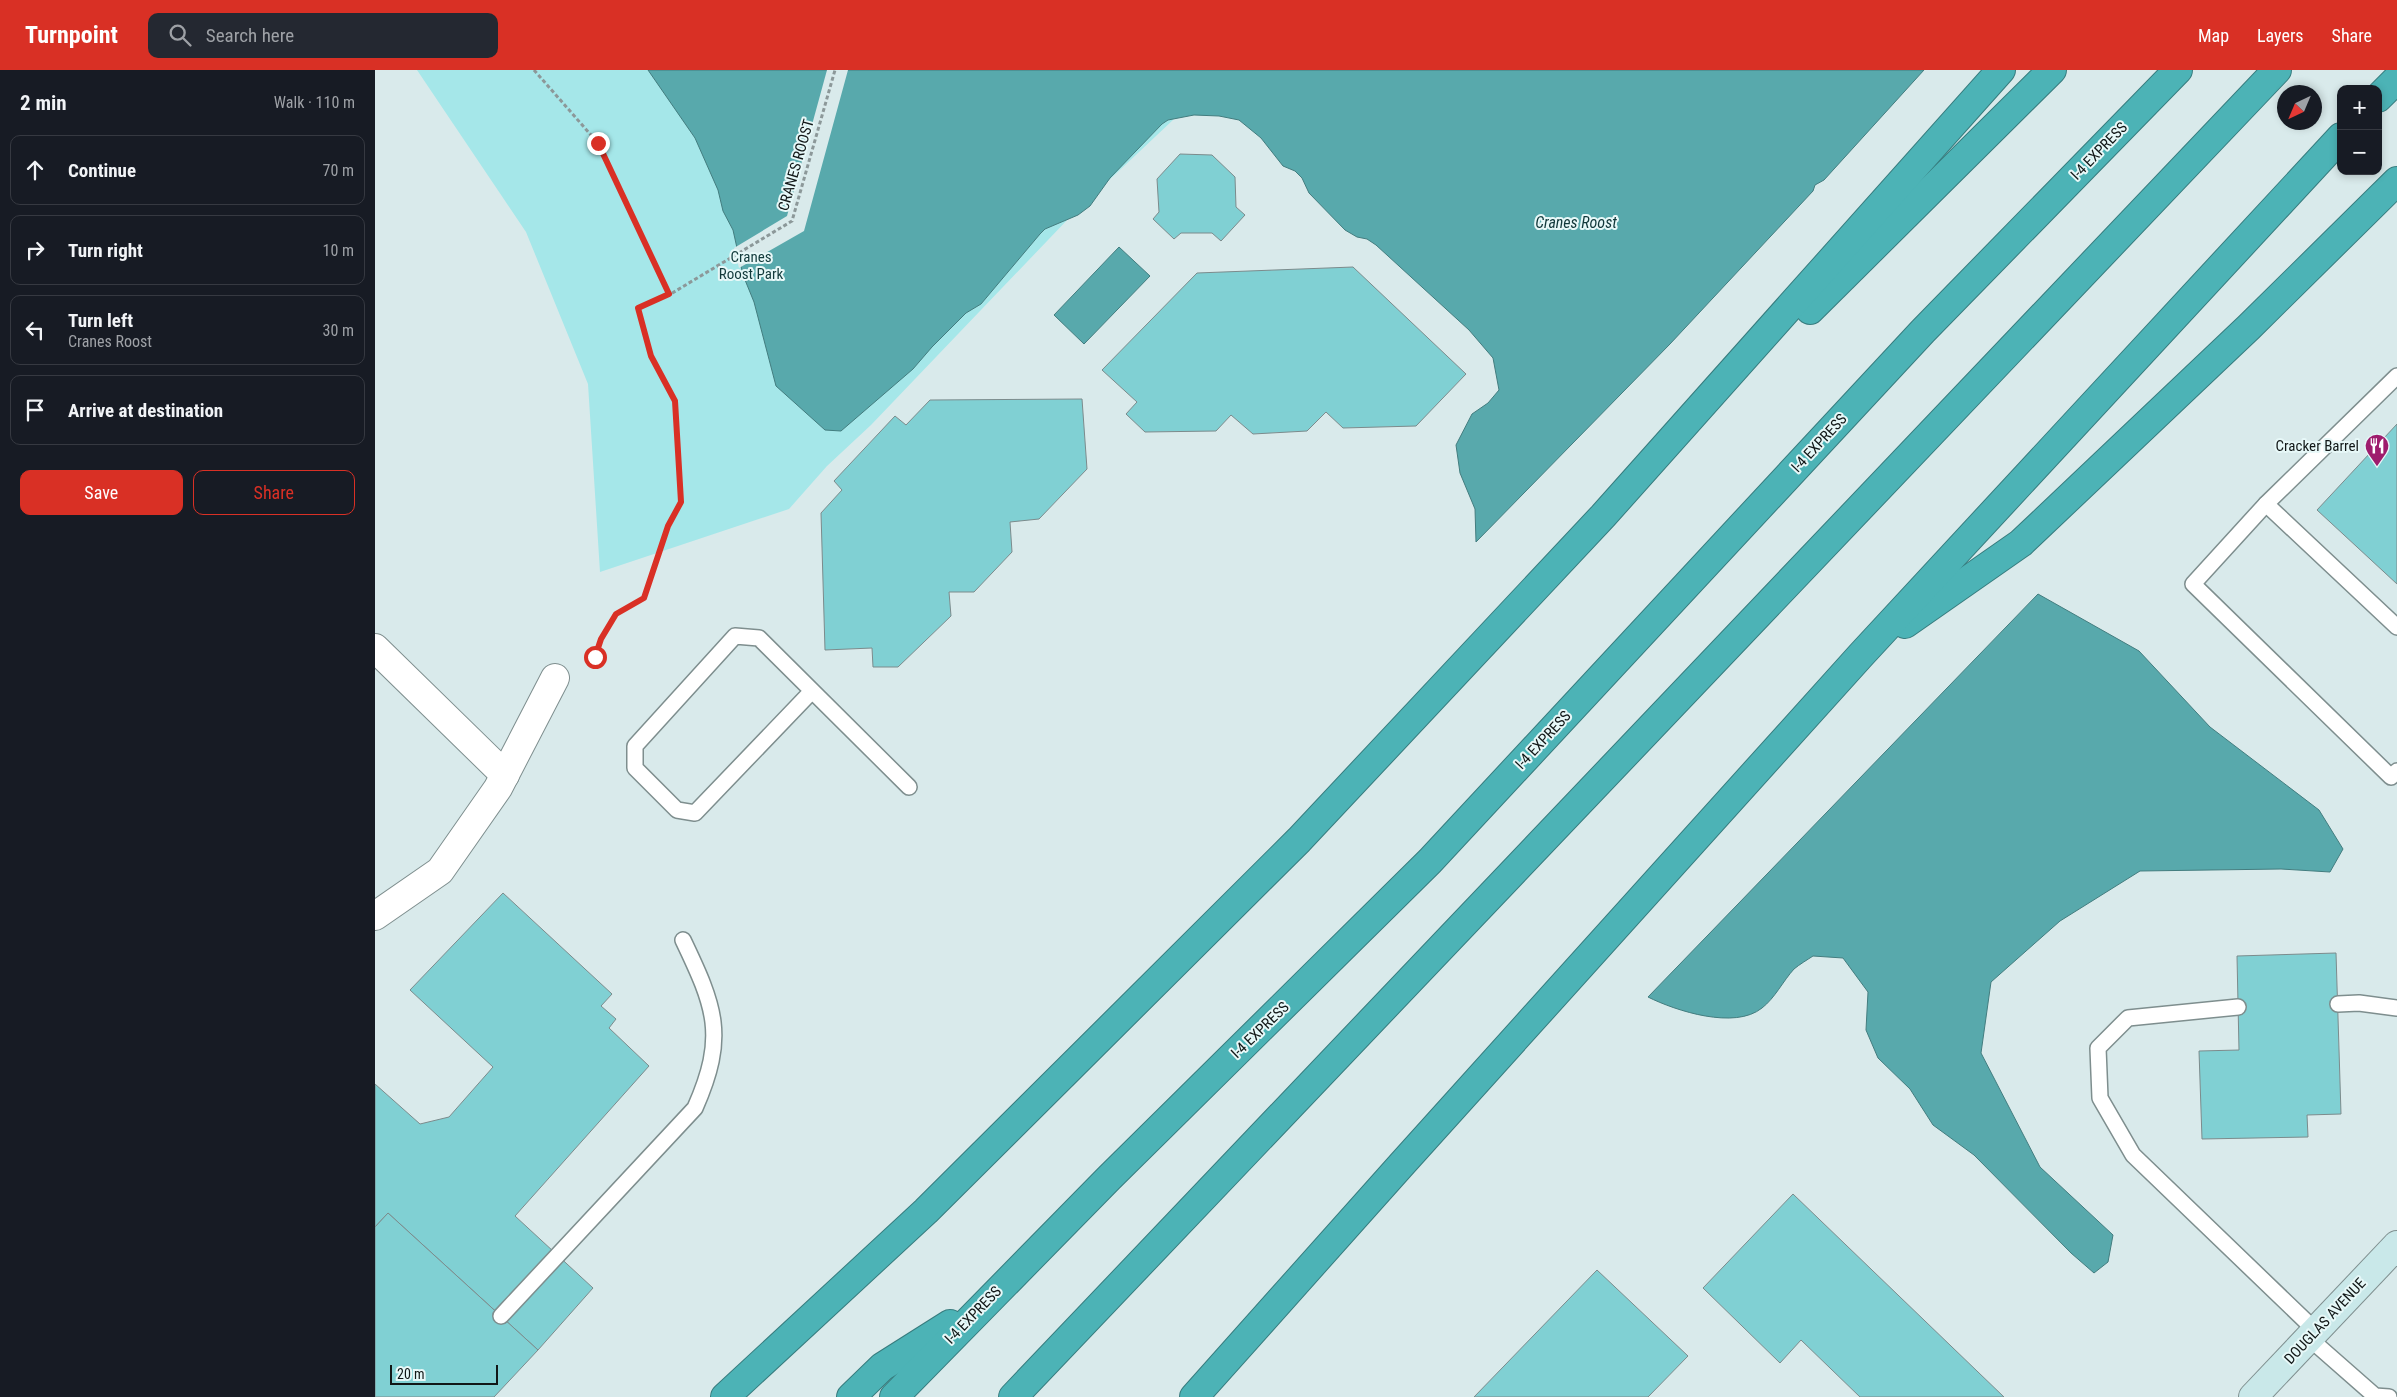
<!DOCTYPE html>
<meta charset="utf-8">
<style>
body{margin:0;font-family:"Roboto Condensed",sans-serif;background:#242831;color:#f1f3f6}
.controls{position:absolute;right:15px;top:15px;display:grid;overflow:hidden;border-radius:10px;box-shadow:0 2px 8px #0003}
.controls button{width:45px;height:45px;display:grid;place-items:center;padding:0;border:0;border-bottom:1px solid #363941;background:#171b24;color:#f1f3f6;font:25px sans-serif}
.compass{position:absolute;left:1902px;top:15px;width:45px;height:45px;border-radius:50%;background:#171b24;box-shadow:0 2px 8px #0003;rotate:224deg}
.scale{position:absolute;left:15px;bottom:12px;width:108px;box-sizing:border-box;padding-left:5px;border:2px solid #111717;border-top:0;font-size:14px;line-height:18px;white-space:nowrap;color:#111717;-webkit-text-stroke:4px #e7f8f8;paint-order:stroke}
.stop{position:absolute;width:15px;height:15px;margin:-11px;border:4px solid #d93025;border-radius:50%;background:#fff}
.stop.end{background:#d93025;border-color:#fff;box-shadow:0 1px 5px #0008}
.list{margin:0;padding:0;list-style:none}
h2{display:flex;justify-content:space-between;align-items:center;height:65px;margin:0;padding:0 20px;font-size:21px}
h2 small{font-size:16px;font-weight:400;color:#9ea1a6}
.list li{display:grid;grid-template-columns:32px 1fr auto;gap:15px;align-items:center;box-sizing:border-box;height:70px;margin:0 10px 10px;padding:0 10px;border:1px solid #363941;border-radius:10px}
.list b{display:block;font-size:19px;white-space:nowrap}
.list p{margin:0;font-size:16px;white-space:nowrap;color:#9ea1a6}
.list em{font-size:16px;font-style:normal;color:#9ea1a6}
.actions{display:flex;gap:10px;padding:15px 20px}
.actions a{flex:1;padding:11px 0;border:1px solid #d93025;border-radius:10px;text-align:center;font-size:18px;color:#d93025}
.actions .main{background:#d93025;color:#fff}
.icon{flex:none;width:28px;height:28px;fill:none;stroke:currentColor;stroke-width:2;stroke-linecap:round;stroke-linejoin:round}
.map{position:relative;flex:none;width:2022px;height:1327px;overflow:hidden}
header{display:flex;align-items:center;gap:30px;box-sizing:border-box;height:70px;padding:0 25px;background:#d93025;color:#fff}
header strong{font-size:24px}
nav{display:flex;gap:28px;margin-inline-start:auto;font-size:18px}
.search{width:350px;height:45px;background:#242831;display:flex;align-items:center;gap:12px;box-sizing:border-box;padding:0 18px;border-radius:10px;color:#9ea1a6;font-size:19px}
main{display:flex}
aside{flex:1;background:#171b24}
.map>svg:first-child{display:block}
</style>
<header>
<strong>Turnpoint</strong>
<div class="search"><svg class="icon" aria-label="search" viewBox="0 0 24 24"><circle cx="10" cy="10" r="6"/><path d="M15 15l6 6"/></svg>Search here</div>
<nav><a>Map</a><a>Layers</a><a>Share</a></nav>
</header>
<main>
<aside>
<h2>2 min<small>Walk · 110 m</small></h2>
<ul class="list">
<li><svg class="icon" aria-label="ahead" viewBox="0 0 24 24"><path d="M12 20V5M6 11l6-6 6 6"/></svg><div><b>Continue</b></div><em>70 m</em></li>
<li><svg class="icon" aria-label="right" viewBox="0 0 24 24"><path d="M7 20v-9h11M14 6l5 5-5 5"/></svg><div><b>Turn right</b></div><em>10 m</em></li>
<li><svg class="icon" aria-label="left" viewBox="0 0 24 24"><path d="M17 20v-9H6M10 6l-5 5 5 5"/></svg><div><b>Turn left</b><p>Cranes Roost</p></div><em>30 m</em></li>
<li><svg class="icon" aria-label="arrive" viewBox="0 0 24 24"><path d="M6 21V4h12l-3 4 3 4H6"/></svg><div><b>Arrive at destination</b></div></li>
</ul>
<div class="actions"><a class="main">Save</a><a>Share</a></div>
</aside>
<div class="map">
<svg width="2022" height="1327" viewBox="0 0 2022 1327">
<rect width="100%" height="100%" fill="#d9eaeb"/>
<polygon fill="#a5e7e9" points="42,0 873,0 799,49 695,147 496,355 452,396 414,439 225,502 213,314 151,162"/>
<g fill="#58a9ac" stroke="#437d7f">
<polygon points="273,0 1549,0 1449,110 1440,115 1438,121 1295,274 1101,472 1100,439 1085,403 1081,375 1097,344 1113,333 1124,320 1118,288 1094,260 1001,175 992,169 982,167 970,160 934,123 927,108 920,101 908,96 886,68 864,50 844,46 819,45 793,50 787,54 735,108 715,136 703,145 670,159 665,164 606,234 591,243 557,277 538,299 466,361 450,360 401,316 379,232 368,205 358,160 348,141 343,120 320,68"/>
<polygon points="744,177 775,206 709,274 679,245"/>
<path d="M 1663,524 L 1764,581 L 1835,657 L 1944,740 L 1968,779 L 1955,802 L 1906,799 L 1765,801 L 1685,851 L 1616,912 L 1606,983 L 1665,1097 L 1738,1165 L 1733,1192 L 1719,1203 L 1696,1183 L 1599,1085 L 1558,1055 L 1535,1019 L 1503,988 L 1491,960 L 1493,922 L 1468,888 L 1438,886 C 1432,890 1425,894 1419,899 C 1408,911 1400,928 1387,938 C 1360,960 1301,941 1273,927 Z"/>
</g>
<polygon fill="#d9eaeb" points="452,0 473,0 429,161 364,198 359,178 412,146"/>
<g fill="#80d0d3" stroke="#7c8b8c">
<polygon points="805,84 837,85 860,107 861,137 870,145 846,171 837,163 806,163 799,169 778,149 784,142 782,109"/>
<polygon points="978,197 1091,304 1041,356 968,358 951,342 932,361 878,364 856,345 841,361 770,362 751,344 762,332 727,300 822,203"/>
<polygon points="707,329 712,399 664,449 635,452 637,482 599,522 574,522 576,546 523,597 498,597 497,578 450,580 446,443 467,420 459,411 520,346 531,355 555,330"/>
<polygon points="2022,354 2022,514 1942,440"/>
<polygon points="128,823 237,924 226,936 241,949 234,958 274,996 140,1146 218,1218 163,1280 13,1143 0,1157 0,1014 45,1054 74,1047 118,997 35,920"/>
<polygon points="1961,883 1966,1044 1932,1045 1933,1067 1827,1069 1824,981 1864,980 1862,886"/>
<polygon points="1418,1124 1629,1327 1485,1327 1426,1270 1405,1293 1328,1218"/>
<polygon points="13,1143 163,1280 119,1327 0,1327 0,1157"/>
<polygon points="1222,1200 1313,1286 1273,1327 1099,1327"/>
</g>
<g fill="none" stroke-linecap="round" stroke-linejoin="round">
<defs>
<g id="service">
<polyline points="2022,306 1891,434 2022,557"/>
<polyline points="1891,434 1818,514 2016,707 2022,701"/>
<polyline points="437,621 320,743 302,740 260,698 260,676 360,566 384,568 534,717"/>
<polyline points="1963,934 1984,933 2022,938"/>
<polyline points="1863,937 1753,948 1723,978 1725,1028 1758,1085 1941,1261"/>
<path d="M 126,1246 L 320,1038 C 352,966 340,937 308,870"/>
<polyline points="1934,1268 2000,1326 2014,1327"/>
</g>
<g id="minor">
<polyline points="0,578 130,705"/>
<polyline points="0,846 65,801 123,718 180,608"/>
</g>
<polyline id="secondary" points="1878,1327 2022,1175"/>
<g id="motorway">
<polyline points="2003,28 2022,9"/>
<polyline points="1435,240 1677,0"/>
<polyline points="1530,554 1646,473 1874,257 2022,111"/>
<polyline points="350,1327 551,1141 924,770 1228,446 1626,0"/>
<polyline points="476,1327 507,1297 575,1254"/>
<polyline points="519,1327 734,1108 1055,791 1548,261 1803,0"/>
<polyline points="638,1327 1902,0"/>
<polyline points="819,1327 1027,1094 1486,585 1966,67"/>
</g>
</defs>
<use href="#service" stroke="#7e8e8e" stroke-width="18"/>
<use href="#minor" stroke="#7e8e8e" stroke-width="30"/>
<use href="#secondary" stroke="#7e8e8e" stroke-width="30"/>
<use href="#motorway" stroke="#377c7e" stroke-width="30"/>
<g stroke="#8c9899" stroke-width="3" stroke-dasharray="4 2.5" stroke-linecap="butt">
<polyline points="159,0 223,73 294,224"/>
<polyline points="220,587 226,569 241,544 269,528 293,456 306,432 300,331 276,285 263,238 294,225 417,151 460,0"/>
</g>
<use href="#service" stroke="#fff" stroke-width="15"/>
<use href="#minor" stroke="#fff" stroke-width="28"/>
<use href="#secondary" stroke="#c9e8e9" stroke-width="28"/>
<use href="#motorway" stroke="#4cb3b6" stroke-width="28"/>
</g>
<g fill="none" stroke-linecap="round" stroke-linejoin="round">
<polyline stroke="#d93025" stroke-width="6" points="220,587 226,569 241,544 269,528 293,456 306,432 300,331 276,286 263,238 294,224 223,73"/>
</g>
<defs>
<symbol id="restaurant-pin" viewBox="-11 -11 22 30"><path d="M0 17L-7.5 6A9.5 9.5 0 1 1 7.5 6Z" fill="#9e1c6d" stroke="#e7f8f8"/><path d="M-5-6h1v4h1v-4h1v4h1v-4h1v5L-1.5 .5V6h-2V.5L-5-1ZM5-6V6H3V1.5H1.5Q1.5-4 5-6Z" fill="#fff"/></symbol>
</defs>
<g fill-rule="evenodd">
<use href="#restaurant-pin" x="1988" y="362" width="28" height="38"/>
</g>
<g text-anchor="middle" stroke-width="4" stroke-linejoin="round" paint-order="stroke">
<g font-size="15" fill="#111717" stroke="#e7f8f8">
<text transform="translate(1724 81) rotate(-46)" y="5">I-4 EXPRESS</text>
<text transform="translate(421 95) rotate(-74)" y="5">CRANES ROOST</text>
<text transform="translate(1444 373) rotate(-47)" y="5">I-4 EXPRESS</text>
<text transform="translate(1168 670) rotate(-47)" y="5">I-4 EXPRESS</text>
<text transform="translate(885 960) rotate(-44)" y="5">I-4 EXPRESS</text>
<text transform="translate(598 1245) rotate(-46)" y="5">I-4 EXPRESS</text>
<text transform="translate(1950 1251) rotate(-47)" y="5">DOUGLAS AVENUE</text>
</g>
<g font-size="15" fill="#123a3b" stroke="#e7f8f8">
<text x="376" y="192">Cranes<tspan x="376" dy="17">Roost Park</tspan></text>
</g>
<g font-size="15" fill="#111717" stroke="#e7f8f8" text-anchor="end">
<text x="1984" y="381">Cracker Barrel</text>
</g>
<g font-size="16" font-style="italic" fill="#11383a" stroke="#e7f8f8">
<text x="1201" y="158">Cranes Roost</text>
</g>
</g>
</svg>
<div class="controls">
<button>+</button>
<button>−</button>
</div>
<svg class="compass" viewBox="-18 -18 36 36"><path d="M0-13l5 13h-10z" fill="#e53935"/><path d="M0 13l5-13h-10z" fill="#9ea1a6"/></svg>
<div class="scale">20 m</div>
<div class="stop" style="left:220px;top:587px"></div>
<div class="stop end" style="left:223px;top:73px"></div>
</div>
</main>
